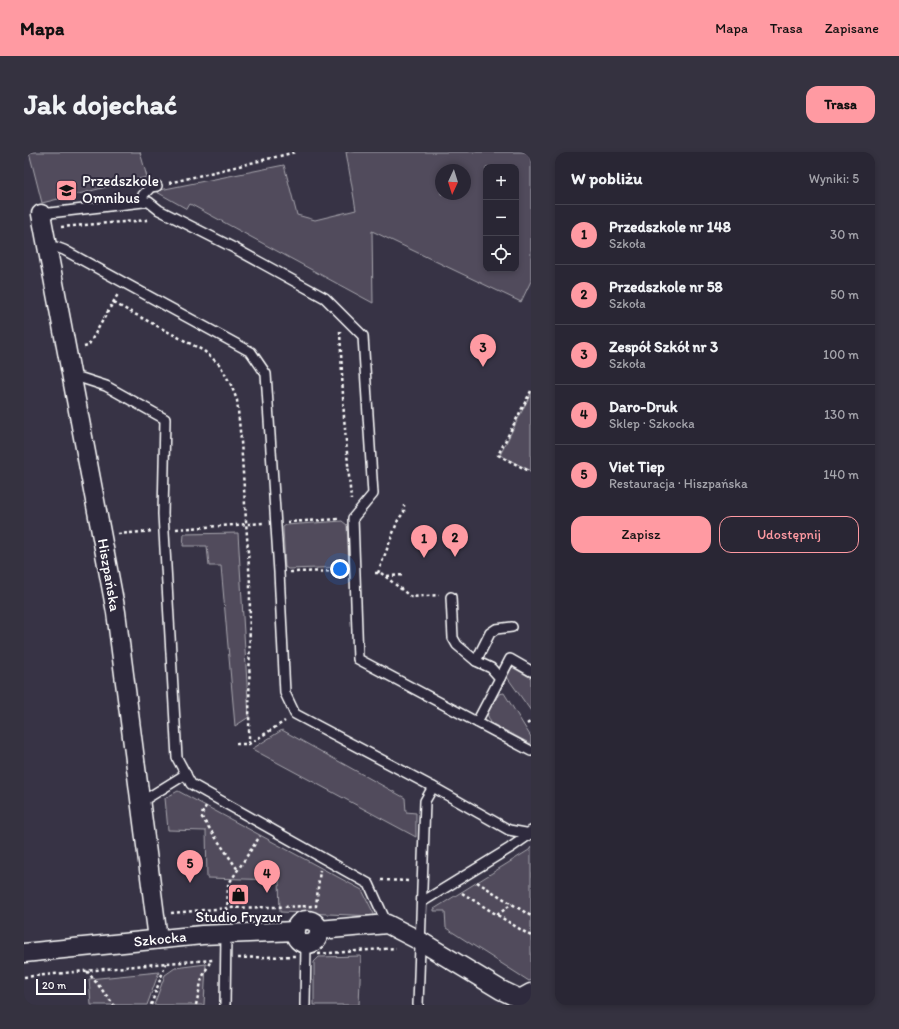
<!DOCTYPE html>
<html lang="pl">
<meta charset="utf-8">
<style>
body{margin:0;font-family:Itim,sans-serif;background:#353240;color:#f1f3f6}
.controls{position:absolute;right:12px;top:12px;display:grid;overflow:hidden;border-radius:8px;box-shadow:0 2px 6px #0003}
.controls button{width:36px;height:36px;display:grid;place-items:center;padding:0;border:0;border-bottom:1px solid #45434f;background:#292634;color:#f1f3f6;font:20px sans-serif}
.compass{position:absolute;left:411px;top:12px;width:36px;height:36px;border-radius:50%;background:#292634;box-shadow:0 2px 6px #0003;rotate:184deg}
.scale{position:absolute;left:12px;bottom:10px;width:50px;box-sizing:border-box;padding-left:4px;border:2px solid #fff;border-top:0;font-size:11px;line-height:14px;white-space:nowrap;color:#fff;-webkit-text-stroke:3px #2f2a3d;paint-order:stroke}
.you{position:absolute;left:316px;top:417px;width:14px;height:14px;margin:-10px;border:3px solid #fff;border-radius:50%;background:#1a73e8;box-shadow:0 0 0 6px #1a73e833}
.badge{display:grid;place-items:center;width:26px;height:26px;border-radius:50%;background:#ff9aa2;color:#111;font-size:13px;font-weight:700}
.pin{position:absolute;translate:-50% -33px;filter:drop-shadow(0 1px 2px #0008)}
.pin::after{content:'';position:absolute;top:21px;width:14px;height:12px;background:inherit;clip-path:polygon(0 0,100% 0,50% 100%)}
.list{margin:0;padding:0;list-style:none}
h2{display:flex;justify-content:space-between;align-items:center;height:52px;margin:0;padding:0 16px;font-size:17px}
h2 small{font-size:13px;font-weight:400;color:#a5a5ac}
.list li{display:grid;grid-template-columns:26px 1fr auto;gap:12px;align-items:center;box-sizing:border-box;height:60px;padding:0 16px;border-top:1px solid #45434f}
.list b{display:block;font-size:15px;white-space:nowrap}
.list p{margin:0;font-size:13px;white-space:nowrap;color:#a5a5ac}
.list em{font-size:13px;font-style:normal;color:#a5a5ac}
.actions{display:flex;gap:8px;padding:12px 16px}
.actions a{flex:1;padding:9px 0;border:1px solid #ff9aa2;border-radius:12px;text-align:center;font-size:14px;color:#ff9aa2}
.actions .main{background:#ff9aa2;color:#111}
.icon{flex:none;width:22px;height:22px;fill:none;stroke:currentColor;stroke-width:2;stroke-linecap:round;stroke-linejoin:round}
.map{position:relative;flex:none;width:507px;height:853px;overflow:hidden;border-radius:12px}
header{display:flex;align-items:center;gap:24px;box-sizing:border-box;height:56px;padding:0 20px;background:#ff9aa2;color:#111}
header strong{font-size:19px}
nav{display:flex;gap:22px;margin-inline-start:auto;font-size:14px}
.intro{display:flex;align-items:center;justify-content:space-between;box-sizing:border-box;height:96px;padding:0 24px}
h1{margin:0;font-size:28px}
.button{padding:10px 18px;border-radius:12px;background:#ff9aa2;color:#111;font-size:14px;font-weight:700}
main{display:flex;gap:24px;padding:0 24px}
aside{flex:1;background:#292634;border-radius:12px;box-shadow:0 2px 6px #0003}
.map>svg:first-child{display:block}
</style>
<header>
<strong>Mapa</strong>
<nav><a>Mapa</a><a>Trasa</a><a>Zapisane</a></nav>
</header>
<div class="intro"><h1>Jak dojechać</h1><a class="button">Trasa</a></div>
<main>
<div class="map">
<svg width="507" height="853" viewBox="0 0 507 853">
<rect width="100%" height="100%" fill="#373345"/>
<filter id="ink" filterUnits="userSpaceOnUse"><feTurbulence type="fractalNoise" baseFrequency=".025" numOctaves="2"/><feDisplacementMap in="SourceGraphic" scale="8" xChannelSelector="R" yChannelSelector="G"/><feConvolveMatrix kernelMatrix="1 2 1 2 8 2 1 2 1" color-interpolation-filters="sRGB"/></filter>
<g filter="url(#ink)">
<g fill="#514c5c" stroke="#a8a6ae" fill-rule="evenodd">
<polygon points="5,0 116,0 123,25 18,51"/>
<path d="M 322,0 L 507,0 L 507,129 L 497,150 L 348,79 L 349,151 L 166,52 L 163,57 L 131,39 L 260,13 L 273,63 L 291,68 L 332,58 ZM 462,15 L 492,15 L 492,117 L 462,117 ZM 417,18 L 441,18 L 441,42 L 417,42 Z"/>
<polygon points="507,241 507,319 476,303"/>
<polygon points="318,369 323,373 325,415 264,417 261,415 259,375 262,373"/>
<polygon points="214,381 225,565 211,574 197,414 185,414 183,394 159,394 160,382"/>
<polygon points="488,515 507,526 507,559 483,525"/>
<polygon points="480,541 507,585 507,592 467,571 463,562 475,542"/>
<polygon points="258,578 381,646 382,660 392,661 392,685 228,597"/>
<polygon points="154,639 338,738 351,764 256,760 255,728 183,726 182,679 144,678 141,646"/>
<polygon points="507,695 507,828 505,829 422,776 421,759 410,759 410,757 505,698"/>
<polygon points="337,804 335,853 290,853 290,810 295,805"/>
<polygon points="182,812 180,853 130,853 141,823 151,816"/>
<polygon points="135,820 123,853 67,853 65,827"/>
</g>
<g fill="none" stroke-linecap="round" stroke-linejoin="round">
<defs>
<g id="service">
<polyline points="119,50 119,43 127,35 133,34"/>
<polyline points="17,62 119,50 125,50 135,58 210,96 301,146 339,184 349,342 329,366 334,507 507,599"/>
<polyline points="24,97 32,95 40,98 227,200 242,222 255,420 261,541 271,562 409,635 485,678 507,682"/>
<polyline points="48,223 82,234 141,267 139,362 153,606 167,632 345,732 363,772"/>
<polyline points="427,445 429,486 433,493 452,509"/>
<polyline points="476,526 467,516 452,509 466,481 472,477 488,475"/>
<polyline points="453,570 486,507 507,519"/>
<polyline points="117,650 162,622"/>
<polyline points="398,750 486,696 506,682 507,679"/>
<polyline points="201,853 202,782"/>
<polyline points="281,853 282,792"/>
<polyline points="394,853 401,649 409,635"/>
</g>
<g id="minor">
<polyline points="17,62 92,460 134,787"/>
<circle cx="283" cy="780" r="12"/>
<polyline points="295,778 363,772 396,789 477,838 496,847 507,841"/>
<polyline points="0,801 178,783 272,779"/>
</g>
</defs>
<use href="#service" stroke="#fff" stroke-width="12"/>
<use href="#minor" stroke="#fff" stroke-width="21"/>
<g stroke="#fff" stroke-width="2.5" stroke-dasharray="3 3" stroke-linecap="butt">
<polyline points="145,31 272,0"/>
<polyline points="37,75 123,68 125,66"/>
<polyline points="90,151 180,199 196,213 207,233 213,248 217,289 226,432 225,592"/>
<polyline points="316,179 320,265 327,348"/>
<polyline points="60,195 64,194 94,142"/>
<polyline points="507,239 474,303 507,320"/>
<polyline points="263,370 316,367"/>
<polyline points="152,377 240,371"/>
<polyline points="94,382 129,379"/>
<polyline points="266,420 319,419"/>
<polyline points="351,421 357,421 387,445 415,443"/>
<polyline points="354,421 374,368 380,360 380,353"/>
<polyline points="363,424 381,423"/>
<polyline points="503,572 507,569"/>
<polyline points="212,592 225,592 261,569"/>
<polyline points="182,654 177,664 214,718"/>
<polyline points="357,728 386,729"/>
<polyline points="453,730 507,764"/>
<polyline points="438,741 507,784"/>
<polyline points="147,761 203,756 292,754 296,718"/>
<polyline points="473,763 488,752"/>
<polyline points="203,765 204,733 236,684"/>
<polyline points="294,802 372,796"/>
<polyline points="214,806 271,804"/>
<polyline points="63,819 90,853"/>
<polyline points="0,825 142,811 189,808"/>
<polyline points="127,853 142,811"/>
<polyline points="172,853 178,826 187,808"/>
</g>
<use href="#service" stroke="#2f2a3d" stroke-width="9"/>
<use href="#minor" stroke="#2f2a3d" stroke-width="18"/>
</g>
</g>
<defs>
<symbol id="school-square" viewBox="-11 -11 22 22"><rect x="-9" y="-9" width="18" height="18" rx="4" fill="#ff9aa2" stroke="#2f2a3d"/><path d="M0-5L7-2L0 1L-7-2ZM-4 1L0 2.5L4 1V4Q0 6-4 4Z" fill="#111"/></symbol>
<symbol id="shop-square" viewBox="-11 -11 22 22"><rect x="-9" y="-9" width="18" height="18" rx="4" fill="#ff9aa2" stroke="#2f2a3d"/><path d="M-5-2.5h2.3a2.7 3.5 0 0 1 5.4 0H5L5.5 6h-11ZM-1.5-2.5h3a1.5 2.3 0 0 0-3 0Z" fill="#111"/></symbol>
</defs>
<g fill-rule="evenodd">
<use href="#school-square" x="30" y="26" width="25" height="25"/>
<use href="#shop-square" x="202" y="730" width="25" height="25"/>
</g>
<g text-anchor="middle" stroke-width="4" stroke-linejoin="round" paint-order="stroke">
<g font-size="15" fill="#fff" stroke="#2f2a3d" text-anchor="start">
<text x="58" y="34">Przedszkole<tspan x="58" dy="17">Omnibus</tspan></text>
<text x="215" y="770" text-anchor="middle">Studio Fryzur</text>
</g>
<g font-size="15" fill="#fff" stroke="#2f2a3d">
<text transform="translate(85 423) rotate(80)" y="5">Hiszpańska</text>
<text transform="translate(136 787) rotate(-6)" y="5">Szkocka</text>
</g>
</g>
</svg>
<div class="controls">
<button>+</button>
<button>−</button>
<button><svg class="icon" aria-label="locate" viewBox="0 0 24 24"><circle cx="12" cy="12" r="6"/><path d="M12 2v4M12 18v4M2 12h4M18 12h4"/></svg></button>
</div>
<svg class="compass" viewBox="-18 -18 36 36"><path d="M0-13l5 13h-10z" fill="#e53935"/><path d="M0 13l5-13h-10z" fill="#a5a5ac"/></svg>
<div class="scale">20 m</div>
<div class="you"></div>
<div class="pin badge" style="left:400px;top:406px">1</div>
<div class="pin badge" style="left:431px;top:405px">2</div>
<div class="pin badge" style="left:459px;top:215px">3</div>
<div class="pin badge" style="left:243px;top:741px">4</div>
<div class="pin badge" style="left:166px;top:731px">5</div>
</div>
<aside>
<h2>W pobliżu<small>Wyniki: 5</small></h2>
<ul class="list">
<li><span class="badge">1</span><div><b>Przedszkole nr 148</b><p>Szkoła</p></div><em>30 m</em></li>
<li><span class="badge">2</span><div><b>Przedszkole nr 58</b><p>Szkoła</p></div><em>50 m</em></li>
<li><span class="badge">3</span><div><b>Zespół Szkół nr 3</b><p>Szkoła</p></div><em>100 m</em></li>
<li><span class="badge">4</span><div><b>Daro-Druk</b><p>Sklep · Szkocka</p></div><em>130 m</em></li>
<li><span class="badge">5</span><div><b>Viet Tiep</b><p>Restauracja · Hiszpańska</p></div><em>140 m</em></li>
</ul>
<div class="actions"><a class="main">Zapisz</a><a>Udostępnij</a></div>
</aside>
</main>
